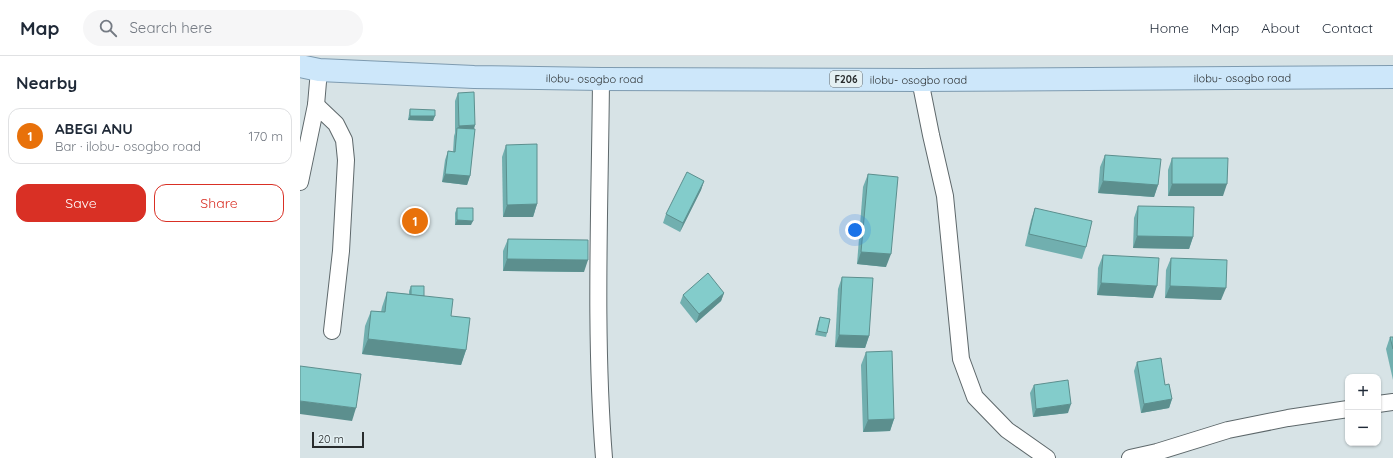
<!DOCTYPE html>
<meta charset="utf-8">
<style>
body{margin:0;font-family:Quicksand,sans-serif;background:#f6f6f7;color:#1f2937}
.controls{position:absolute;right:12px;bottom:12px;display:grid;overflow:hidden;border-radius:8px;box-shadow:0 1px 3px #0004}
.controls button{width:36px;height:36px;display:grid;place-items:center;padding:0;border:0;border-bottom:1px solid #e0e1e3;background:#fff;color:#1f2937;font:20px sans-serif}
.scale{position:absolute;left:12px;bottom:10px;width:52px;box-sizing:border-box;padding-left:4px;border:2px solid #282c2d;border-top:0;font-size:11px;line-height:14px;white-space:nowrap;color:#282c2d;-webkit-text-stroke:3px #e4f0f3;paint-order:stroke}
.you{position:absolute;left:555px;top:174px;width:14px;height:14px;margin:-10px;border:3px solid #fff;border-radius:50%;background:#1a73e8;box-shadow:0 0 0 6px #1a73e833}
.badge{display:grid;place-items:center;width:26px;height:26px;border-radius:50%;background:#d93025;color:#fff;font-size:13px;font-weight:700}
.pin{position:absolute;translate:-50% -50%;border:2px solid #fff;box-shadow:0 1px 4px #0006}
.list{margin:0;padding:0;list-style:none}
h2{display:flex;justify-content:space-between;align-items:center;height:52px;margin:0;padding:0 16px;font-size:17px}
h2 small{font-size:13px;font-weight:400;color:#747a83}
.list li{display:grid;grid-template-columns:26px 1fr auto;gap:12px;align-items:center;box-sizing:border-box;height:56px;margin:0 8px 8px;padding:0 8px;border:1px solid #e0e1e3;border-radius:12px}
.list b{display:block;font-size:15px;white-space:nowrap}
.list p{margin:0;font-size:13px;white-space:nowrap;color:#747a83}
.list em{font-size:13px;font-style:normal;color:#747a83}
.actions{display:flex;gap:8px;padding:12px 16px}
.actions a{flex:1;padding:9px 0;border:1px solid #d93025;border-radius:12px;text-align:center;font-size:14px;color:#d93025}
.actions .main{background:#d93025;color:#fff}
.icon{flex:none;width:22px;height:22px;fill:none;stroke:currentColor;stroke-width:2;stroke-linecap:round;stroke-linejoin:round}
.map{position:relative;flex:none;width:1093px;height:402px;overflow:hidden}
header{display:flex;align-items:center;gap:24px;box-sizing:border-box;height:56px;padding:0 20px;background:#fff;border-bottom:1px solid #e0e1e3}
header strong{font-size:19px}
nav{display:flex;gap:22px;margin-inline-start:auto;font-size:14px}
.search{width:280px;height:36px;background:#f6f6f7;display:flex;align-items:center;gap:10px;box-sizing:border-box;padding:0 14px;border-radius:22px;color:#747a83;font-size:15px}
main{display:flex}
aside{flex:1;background:#fff}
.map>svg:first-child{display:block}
</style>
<header>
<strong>Map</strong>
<div class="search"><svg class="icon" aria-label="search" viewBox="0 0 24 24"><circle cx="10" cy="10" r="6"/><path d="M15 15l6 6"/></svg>Search here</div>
<nav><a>Home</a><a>Map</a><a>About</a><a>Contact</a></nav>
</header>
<main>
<aside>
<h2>Nearby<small></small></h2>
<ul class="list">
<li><span class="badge" style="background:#e8710a">1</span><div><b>ABEGI ANU</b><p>Bar · ilobu- osogbo road</p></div><em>170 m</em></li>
</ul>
<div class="actions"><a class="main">Save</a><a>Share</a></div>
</aside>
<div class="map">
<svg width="1093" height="402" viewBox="0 0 1093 402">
<rect width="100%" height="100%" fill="#d7e3e6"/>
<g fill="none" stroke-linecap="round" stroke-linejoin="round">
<defs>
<g id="minor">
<path d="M 301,23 C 300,149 294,276 304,402"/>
<polyline points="620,24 631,79 645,140 661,303 675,341 707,374 747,402"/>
<polyline points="16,49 36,68 44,84 46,104 41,195 32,275"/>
<polyline points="0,126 16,49 19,14"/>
<polyline points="1078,348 1093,346"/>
<polyline points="830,402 857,396 928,374 988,362 1048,353"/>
</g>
<g id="primary">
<path id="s1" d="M 0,10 L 19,14 L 174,21 L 301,23 L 620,24 L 1093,21"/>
</g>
</defs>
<use href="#minor" stroke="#5e686b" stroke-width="18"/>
<use href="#primary" stroke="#7e9bb0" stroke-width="24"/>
<use href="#minor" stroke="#fff" stroke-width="16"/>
<use href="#primary" stroke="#cde7fa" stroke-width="22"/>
</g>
<g fill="#71afaf">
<polygon points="158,37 175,69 174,73 170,120 167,129 142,126 145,104 148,95 153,96 154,80 155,77 155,45"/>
<polygon points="110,53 133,65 108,64 109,58"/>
<polygon points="206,89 237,148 233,161 203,161 202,101"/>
<polygon points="805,99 858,129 854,141 798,137 800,111"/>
<polygon points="872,102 923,140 868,140 868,114"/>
<polygon points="568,118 586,211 557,208 563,131"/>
<polygon points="404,125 401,134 380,176 363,167 366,158"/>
<polygon points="838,150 893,181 889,193 833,192 834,162"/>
<polygon points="157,152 171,169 155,169 155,157"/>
<polygon points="735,152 786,191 782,203 725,190 731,164"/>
<polygon points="208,183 284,216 203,215 203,195"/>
<polygon points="803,199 853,242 797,239 798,212"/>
<polygon points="871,202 921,244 865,242 866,214"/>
<polygon points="542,221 569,280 565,292 535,291 538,233"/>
<polygon points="111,230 151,260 166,294 161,309 62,298 65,270 71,255 81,256 82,251 87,236 109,238 109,235"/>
<polygon points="424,237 421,245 396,267 380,247 383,239"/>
<polygon points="520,261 527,277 526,281 515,279 518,266"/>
<polygon points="1090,281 1093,281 1093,324 1086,293"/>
<polygon points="566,296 594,363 590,375 563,376 561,309"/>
<polygon points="837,306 865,329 872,343 869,352 841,357 834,315"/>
<polygon points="734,329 768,357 733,361 730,337"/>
</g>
<g fill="#5c8f8e">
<polygon points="110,60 135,60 133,65 108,64"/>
<polygon points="175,69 172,78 157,74 159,70"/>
<polygon points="145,118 170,120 167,129 142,126"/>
<polygon points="404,125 401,134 380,176 383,167"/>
<polygon points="803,125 858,129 854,141 798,137"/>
<polygon points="872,128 927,128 923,140 868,140"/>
<polygon points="237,148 233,161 203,161 207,149"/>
<polygon points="157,164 173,165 171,169 155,169"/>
<polygon points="837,180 893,181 889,193 833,192"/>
<polygon points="561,196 591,198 586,211 557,208"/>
<polygon points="207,203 288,204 284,216 203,215"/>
<polygon points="801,227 857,230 853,242 797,239"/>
<polygon points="870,230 926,232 921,244 865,242"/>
<polygon points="424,237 421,245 396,267 399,258"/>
<polygon points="539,279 569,280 565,292 535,291"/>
<polygon points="68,283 166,294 161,309 62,298"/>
<polygon points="872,343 869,352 841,357 844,348"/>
<polygon points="0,345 56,352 52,365 0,358"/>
<polygon points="771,348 768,357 733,361 736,353"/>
<polygon points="594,363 590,375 563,376 568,364"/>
</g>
<g fill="#83cccb" stroke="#5c8f8e">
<polygon points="174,36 175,69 159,70 158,37"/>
<polygon points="110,53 135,54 135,60 110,60"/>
<polygon points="157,72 175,73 170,120 145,118 148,95 155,96"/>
<polygon points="237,88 237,148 207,149 206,89"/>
<polygon points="805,99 861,103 858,129 803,125"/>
<polygon points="872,102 928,102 927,128 872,128"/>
<polygon points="387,116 404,125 383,167 366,158"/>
<polygon points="568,118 598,121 591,198 561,196"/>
<polygon points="838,150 894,151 893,181 837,180"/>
<polygon points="157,152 173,152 173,165 157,164"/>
<polygon points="735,152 792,165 786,191 729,178"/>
<polygon points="208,183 288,184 288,204 207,203"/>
<polygon points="803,199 859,202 857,230 801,227"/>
<polygon points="871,202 927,204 926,232 870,230"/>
<polygon points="408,217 424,237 399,258 383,239"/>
<polygon points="542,221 573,222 569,280 539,279"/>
<polygon points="111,230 124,230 124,240 111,239"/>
<polygon points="87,236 153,243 151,260 170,262 166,294 68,283 71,255 85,256"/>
<polygon points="520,261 530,263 527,277 517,275"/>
<polygon points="1090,281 1093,281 1093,293"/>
<polygon points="592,295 594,363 568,364 566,296"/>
<polygon points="861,302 865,329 869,328 872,343 844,348 837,306"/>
<polygon points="0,310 61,318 56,352 0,345"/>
<polygon points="768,324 771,348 736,353 734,329"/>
</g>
<g text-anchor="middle" stroke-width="3" stroke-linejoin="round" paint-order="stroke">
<rect fill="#e4f0f3" stroke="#606768" stroke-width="1" x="530" y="15" width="32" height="16" rx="3"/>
<g font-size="10" font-weight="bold" fill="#282c2d">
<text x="546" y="27">F206</text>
</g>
<g font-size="11" fill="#282c2d" stroke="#e4f0f3">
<text dy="4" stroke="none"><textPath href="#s1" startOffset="943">ilobu- osogbo road</textPath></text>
<text dy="4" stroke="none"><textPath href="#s1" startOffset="295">ilobu- osogbo road</textPath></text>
<text dy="4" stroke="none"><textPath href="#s1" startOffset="619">ilobu- osogbo road</textPath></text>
</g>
</g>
</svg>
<div class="controls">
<button>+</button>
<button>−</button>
</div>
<div class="scale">20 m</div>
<div class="you"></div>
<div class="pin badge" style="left:115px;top:165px;background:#e8710a">1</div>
</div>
</main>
